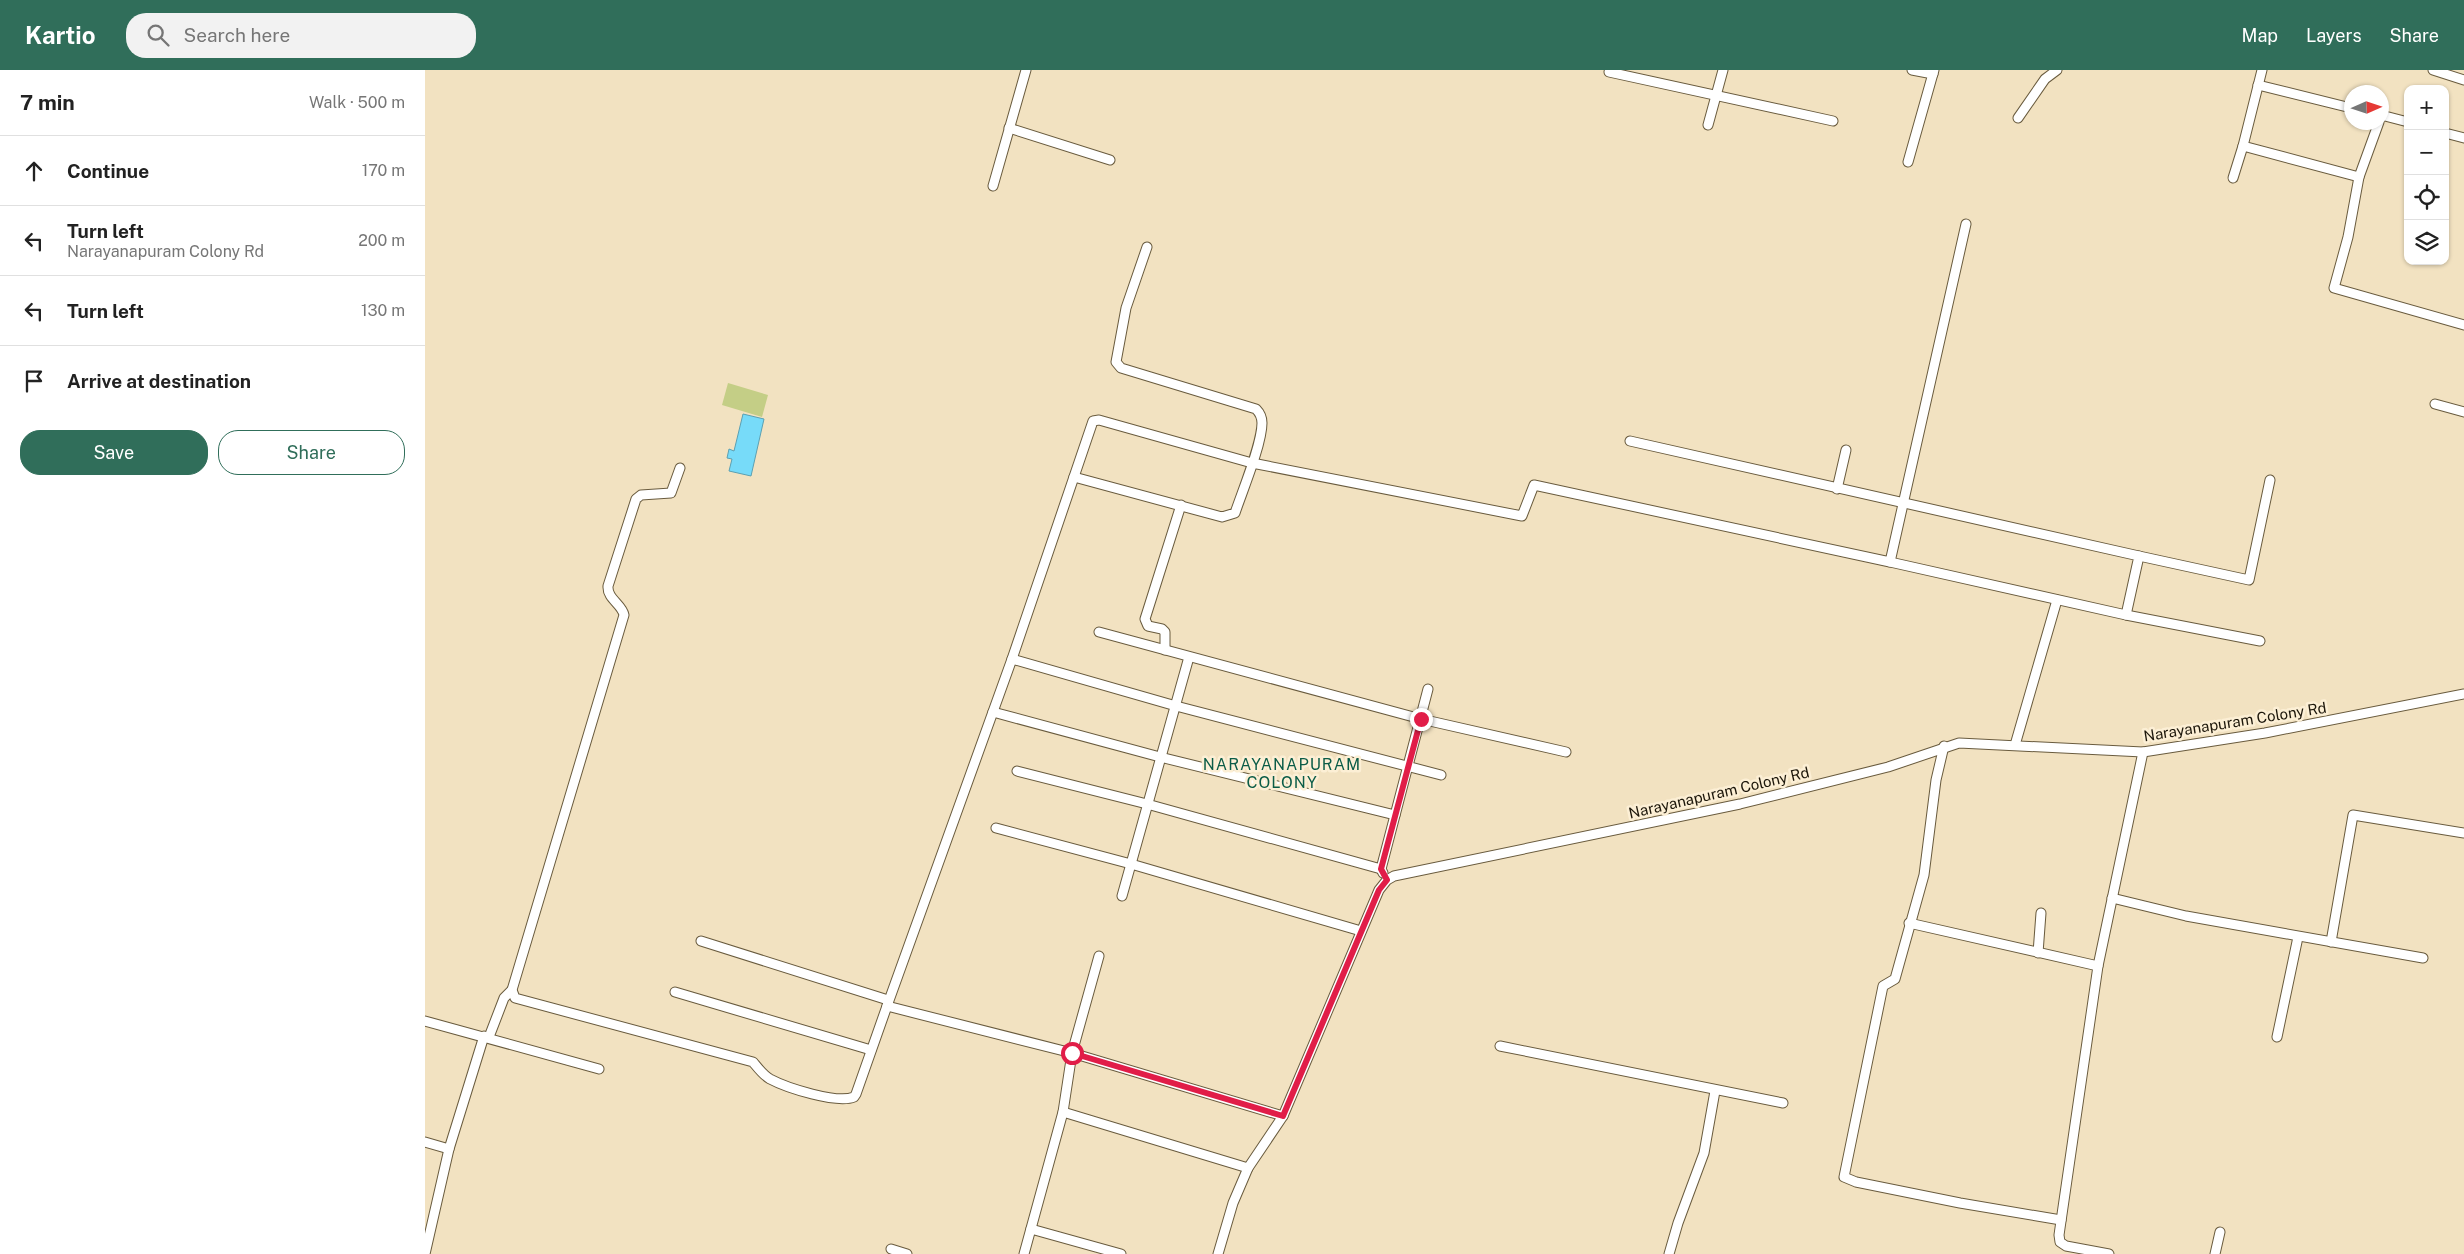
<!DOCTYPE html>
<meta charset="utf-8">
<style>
body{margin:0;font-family:"Public Sans",sans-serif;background:#f2f2f2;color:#222}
.controls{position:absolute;right:15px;top:15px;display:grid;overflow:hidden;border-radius:10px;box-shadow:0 1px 4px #0004}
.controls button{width:45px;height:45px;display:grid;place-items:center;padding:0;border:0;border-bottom:1px solid #e0e0e0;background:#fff;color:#222;font:25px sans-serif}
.compass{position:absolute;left:1919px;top:15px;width:45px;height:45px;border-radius:50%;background:#fff;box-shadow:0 1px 4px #0004;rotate:87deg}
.stop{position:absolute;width:15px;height:15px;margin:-11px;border:4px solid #e11d48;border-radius:50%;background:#fff}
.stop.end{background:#e11d48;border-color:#fff;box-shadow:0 1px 5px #0008}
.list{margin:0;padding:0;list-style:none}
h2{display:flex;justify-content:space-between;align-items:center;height:65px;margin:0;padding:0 20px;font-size:21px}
h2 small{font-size:16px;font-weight:400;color:#767676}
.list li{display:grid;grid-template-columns:32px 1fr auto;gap:15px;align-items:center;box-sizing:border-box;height:70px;padding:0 20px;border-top:1px solid #e0e0e0}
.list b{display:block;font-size:19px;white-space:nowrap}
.list p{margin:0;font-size:16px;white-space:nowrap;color:#767676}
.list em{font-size:16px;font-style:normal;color:#767676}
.actions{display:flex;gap:10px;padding:15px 20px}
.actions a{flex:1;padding:11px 0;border:1px solid #306e5a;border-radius:20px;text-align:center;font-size:18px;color:#306e5a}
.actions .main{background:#306e5a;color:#fff}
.icon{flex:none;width:28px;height:28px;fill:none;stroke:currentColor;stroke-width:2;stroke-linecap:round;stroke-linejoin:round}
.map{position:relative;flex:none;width:2039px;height:1184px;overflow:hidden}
header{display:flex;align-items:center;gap:30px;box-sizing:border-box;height:70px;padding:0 25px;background:#306e5a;color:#fff}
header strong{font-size:24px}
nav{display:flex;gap:28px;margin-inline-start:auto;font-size:18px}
.search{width:350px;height:45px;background:#f2f2f2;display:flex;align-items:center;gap:12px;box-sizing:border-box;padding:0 18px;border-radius:20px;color:#767676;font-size:19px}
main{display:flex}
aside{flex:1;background:#fff}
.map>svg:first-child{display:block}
</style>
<header>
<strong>Kartio</strong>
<div class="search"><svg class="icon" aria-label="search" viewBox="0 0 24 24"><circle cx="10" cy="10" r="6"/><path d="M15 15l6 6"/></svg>Search here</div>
<nav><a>Map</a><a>Layers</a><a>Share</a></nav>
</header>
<main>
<aside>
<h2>7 min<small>Walk · 500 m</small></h2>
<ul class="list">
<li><svg class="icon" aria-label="ahead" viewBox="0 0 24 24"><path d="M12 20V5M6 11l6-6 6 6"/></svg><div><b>Continue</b></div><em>170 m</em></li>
<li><svg class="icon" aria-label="left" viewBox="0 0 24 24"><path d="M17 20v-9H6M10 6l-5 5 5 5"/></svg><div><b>Turn left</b><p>Narayanapuram Colony Rd</p></div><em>200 m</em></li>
<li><svg class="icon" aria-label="left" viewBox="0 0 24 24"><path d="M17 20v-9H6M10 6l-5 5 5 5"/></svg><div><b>Turn left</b></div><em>130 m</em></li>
<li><svg class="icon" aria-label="arrive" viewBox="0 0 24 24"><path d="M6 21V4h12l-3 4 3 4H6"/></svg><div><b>Arrive at destination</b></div></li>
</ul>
<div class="actions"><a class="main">Save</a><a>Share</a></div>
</aside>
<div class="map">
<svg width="2039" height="1184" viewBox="0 0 2039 1184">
<rect width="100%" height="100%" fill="#f2e2c1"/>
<polygon fill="#c4ce86" points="303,313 343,325 337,347 297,335"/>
<polygon fill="#77dbf9" stroke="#5ca0b2" points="318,344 339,349 326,406 304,401 307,389 302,388 304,379 309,381"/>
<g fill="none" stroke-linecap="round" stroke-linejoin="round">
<defs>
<g id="minor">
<polyline points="1487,0 1508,4"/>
<polyline points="1837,0 1818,76 1934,107"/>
<polyline points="2008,0 2039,10"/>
<polyline points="1184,2 1408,51"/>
<polyline points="1833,15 1926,38"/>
<polyline points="1956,45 1983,52"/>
<polyline points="1593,48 1620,9 1632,0"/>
<polyline points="1954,52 1934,107 1923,167 1909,218 2039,255"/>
<polyline points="1283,55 1298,0"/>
<polyline points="584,58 685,90"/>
<polyline points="2020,63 2039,68"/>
<polyline points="1483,92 1509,0"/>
<polyline points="1808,108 1818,76"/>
<polyline points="568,116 601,0"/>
<polyline points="2010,334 2039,342"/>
<polyline points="1205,371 1714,486 1701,545"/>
<path d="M 255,398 L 246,423 L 216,425 L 211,429 L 183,516 C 182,529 197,534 199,545 L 87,920 L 90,928 L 328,992 C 333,998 338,1005 345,1009 C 362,1018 412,1034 429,1027 L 431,1024 L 462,936"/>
<path d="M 649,407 L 797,447 L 810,443 C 817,422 837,374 837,353 C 837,348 835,343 831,339 L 696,298 L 691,292 L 701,238 L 722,177"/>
<polyline points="1412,419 1421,380"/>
<polyline points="1714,486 1824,510 1845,410"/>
<polyline points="1465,492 1701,545 1835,571"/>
<polyline points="674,562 996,649 1141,682"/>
<polyline points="740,580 740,562 737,559 723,556 720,549 756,435"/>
<polyline points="587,589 751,636 1016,705"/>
<polyline points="568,642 735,687 970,745"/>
<polyline points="1590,675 1632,530"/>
<polyline points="1519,676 1511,710 1499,805 1470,909 1458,916 1419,1107 1431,1112 1535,1133 1636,1150"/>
<polyline points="592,701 722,734 956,799"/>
<polyline points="571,758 706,794 936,861"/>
<polyline points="958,803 956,799 1003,619"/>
<polyline points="697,826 764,587"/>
<polyline points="1687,828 1761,846 1998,888"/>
<polyline points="1484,853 1673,896"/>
<polyline points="276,871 463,930"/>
<polyline points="1906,872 1928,745 2039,763"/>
<polyline points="1613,883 1616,843"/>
<polyline points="250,922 446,980"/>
<polyline points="0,951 174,999"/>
<polyline points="64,967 79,928 87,920"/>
<polyline points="1852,967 1873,867"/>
<polyline points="1075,976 1358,1033"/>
<polyline points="638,1042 823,1098"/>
<polyline points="858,1046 647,983 462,936 587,589 668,351 674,350 827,393 1097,446 1109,415 1465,492 1541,154"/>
<polyline points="0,1072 24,1079"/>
<polyline points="606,1159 696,1184"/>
<polyline points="466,1179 482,1184"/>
<polyline points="0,1184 24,1079 59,966"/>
<polyline points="599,1184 638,1042 647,983 674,886"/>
<polyline points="793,1184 808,1133 823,1098 858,1046 954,820 962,810 969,806 1315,734 1463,697 1534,673 1718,682 1840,663 2039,624"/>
<polyline points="1244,1184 1253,1153 1279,1083 1290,1021"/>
<polyline points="1684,1184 1641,1176 1635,1172 1634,1165 1673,896 1718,682"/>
<polyline points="1790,1184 1795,1162"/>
</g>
</defs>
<use href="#minor" stroke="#695b3e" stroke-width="11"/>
<use href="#minor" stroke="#fff" stroke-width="9"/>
</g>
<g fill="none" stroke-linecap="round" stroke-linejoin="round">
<polyline stroke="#e11d48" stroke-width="6" points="647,983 858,1046 954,820 962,810 956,799 996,649"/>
</g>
<g text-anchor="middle" stroke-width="5" stroke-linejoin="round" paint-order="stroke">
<g font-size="15" fill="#1d170b" stroke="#fcefd5">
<text transform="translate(1810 652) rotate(-9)" y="5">Narayanapuram Colony Rd</text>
<text transform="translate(1294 723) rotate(-13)" y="5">Narayanapuram Colony Rd</text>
</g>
<g font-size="16" letter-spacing="1" fill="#0b5c47" stroke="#fcefd5">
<text x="857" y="700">NARAYANAPURAM<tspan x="857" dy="18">COLONY</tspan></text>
</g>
</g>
</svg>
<div class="controls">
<button>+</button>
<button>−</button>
<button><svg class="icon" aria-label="locate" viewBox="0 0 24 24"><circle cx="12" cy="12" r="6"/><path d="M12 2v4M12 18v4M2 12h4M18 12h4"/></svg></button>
<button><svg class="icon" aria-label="layers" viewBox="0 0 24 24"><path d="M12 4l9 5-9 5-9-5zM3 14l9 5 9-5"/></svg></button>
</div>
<svg class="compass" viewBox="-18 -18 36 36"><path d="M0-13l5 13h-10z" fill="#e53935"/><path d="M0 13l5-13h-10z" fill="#767676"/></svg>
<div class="stop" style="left:647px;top:983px"></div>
<div class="stop end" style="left:996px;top:649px"></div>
</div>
</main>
